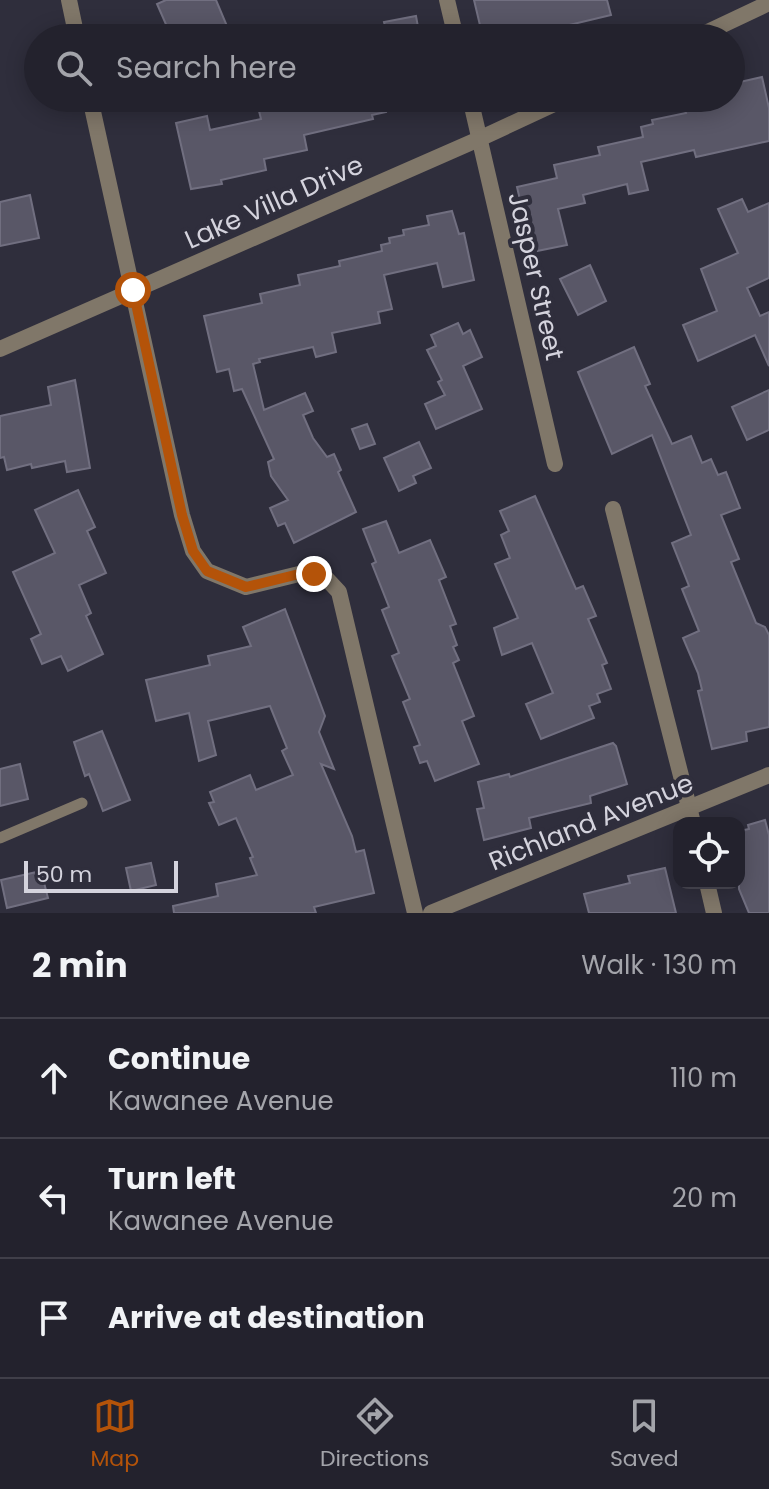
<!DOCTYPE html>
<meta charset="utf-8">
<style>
body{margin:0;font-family:Poppins,sans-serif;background:#2f2f39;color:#f1f3f6}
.controls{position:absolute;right:24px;bottom:24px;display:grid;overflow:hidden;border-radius:16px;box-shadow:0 4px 20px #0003}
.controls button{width:72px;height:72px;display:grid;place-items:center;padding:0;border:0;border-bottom:2px solid #403f49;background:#23222d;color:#f1f3f6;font:40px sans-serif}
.scale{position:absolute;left:24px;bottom:20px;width:154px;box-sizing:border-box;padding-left:8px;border:4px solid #d4d3dd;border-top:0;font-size:22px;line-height:28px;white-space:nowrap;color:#d4d3dd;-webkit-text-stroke:6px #2f2e3c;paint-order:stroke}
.stop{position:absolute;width:24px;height:24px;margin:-18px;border:6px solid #b45309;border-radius:50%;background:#fff}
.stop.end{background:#b45309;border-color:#fff;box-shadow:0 2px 8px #0008}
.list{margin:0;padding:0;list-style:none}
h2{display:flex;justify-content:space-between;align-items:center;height:104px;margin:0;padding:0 32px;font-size:34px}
h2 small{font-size:26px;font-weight:400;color:#a3a4aa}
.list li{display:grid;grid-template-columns:52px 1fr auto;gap:24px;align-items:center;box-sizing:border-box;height:120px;padding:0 32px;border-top:2px solid #403f49}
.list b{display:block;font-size:30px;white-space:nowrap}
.list p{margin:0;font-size:26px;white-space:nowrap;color:#a3a4aa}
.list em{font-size:26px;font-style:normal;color:#a3a4aa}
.icon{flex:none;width:44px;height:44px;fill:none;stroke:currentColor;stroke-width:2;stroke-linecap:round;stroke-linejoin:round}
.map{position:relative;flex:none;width:769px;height:913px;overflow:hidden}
.search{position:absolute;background:#23222d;box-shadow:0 4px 20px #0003;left:24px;right:24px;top:24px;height:88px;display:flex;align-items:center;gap:20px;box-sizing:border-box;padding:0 28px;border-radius:44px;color:#a3a4aa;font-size:30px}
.sheet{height:464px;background:#23222d}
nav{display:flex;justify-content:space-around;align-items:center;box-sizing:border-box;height:112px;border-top:2px solid #403f49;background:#23222d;font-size:22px;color:#a3a4aa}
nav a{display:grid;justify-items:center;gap:4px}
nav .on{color:#b45309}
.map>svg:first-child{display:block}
</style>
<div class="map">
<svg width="769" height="913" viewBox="0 0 769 913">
<rect width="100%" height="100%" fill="#2f2e3c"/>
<g fill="#595767" stroke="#716f80" stroke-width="2">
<polygon points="166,0 216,0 232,38 172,38 157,4"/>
<polygon points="474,0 607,0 611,15 565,26 567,38 483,38"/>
<polygon points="416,16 420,38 388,38 384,22"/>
<polygon points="762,77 769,108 769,141 696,157 694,150 641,162 648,190 629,194 627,184 583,195 585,203 558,209 567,245 532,252 517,187 557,178 554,165 600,155 598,147 643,137 641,127 653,124 652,120 686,113 684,105 717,98 731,98 731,84"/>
<polygon points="270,98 383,98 386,112 372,115 373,119 304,135 307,150 264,159 266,170 221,180 222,184 191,189 176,123 207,116 210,130 261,119 258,107 272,104"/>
<polygon points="30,195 39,238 0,246 0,202"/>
<polygon points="742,199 748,212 769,203 769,278 747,288 760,316 769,312 769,366 755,335 698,361 683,325 717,311 701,269 738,253 718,209"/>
<polygon points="452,211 459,234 464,233 474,280 443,287 437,263 384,275 392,309 378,312 380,323 332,333 336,352 316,357 313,347 259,359 260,362 253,364 264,410 305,393 313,411 303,415 313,438 327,457 334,454 341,470 338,472 356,512 294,543 285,523 278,526 270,508 288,500 271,476 268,462 274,459 242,389 234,391 229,369 217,372 204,316 262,303 260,294 300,285 298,275 340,266 339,261 382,251 381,245 390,243 389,238 404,235 403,230 429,225 427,216"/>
<polygon points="590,265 606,301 578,315 560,279"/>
<polygon points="458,323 463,334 470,330 482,357 463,366 482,409 436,429 425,404 445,395 438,382 442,380 427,350 436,346 431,335"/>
<polygon points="634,347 650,384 645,386 672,444 691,436 702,463 711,459 718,475 726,472 740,508 721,515 739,559 731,562 756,623 765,627 769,635 769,727 746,732 747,741 712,749 698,691 702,690 698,673 683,638 699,631 682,589 689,586 672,543 691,535 652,435 612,454 578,372"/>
<polygon points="75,380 90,468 67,472 65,461 32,468 31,464 7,470 4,457 0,458 0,416 51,405 48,387"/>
<polygon points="769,390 769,430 747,440 732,407"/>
<polygon points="367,424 375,444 360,449 352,429"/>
<polygon points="419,442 431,468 413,476 416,483 399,491 384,458"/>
<polygon points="78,490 95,527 87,531 106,573 79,585 91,613 86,616 103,654 68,671 61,656 42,664 31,639 41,634 13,572 55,553 35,510"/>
<polygon points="535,496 576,589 583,586 596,616 588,619 607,663 602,665 611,689 597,694 600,702 589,706 594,718 541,739 526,704 553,693 532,643 502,655 494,628 518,618 495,564 510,558 501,535 509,531 500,511"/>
<polygon points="386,521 399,553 430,540 446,577 439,580 456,624 450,626 457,645 453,647 459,660 453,663 474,716 462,721 479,764 435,781 427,761 420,763 414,747 420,745 403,702 410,699 392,656 399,653 382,610 389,607 372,564 376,562 363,529"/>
<polygon points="285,609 325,716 319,732 334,769 321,764 352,836 356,852 364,850 374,893 314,907 316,913 174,913 173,906 218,896 216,884 257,875 250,858 253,857 236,818 219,825 209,803 214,802 210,792 250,775 256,790 293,775 282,751 287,748 270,706 208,721 216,755 199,761 189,713 156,721 146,680 210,665 208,656 251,646 243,627"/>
<polygon points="102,731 130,800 103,811 89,774 85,776 74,742"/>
<polygon points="613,743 616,746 627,784 590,796 591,803 529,818 531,828 484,840 477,809 484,808 478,782 509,774 510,777"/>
<polygon points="20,764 28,799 0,806 0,769"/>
<polygon points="765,820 769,835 769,913 749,913 739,889 739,831 749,829 748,825"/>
<polygon points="151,863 156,885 131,891 126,868"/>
<polygon points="665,868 676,913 589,913 584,894 630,883 628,876"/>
<polygon points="41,871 48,898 7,908 1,880"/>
</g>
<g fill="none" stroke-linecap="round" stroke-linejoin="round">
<polyline stroke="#807769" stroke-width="11" points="0,838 82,803"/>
<g stroke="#807769" stroke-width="16">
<polyline points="69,0 77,38"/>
<polyline points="447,0 456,38"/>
<polyline points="695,38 769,3"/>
<polyline points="90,98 182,515 193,551 207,571 246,587 299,574 314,574 325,577 339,592 415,913"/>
<polyline points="470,98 555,464"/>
<polyline points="0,349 479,139 567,98"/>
<polyline points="613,509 693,823"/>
<polyline points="707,883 714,913"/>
<polyline points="431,913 769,775"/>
</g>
</g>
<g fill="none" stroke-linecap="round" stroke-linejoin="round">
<polyline stroke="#b45309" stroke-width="10" points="133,290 182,515 193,551 207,571 246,587 299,574 314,574"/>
</g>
<g text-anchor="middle" stroke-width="8" stroke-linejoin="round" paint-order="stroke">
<g font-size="26" fill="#d4d3dd" stroke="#2f2e3c">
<text transform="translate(274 202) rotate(-24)" y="9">Lake Villa Drive</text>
<text transform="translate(536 276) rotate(77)" y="9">Jasper Street</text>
<text transform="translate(591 822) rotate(-22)" y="9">Richland Avenue</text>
</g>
</g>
</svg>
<div class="controls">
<button><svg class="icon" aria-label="locate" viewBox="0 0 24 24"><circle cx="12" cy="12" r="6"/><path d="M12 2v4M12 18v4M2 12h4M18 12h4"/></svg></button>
</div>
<div class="scale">50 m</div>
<div class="stop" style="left:133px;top:290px"></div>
<div class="stop end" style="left:314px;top:574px"></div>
<div class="search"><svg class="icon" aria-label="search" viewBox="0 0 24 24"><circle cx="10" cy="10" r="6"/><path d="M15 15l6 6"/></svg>Search here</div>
</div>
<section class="sheet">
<h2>2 min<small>Walk · 130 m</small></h2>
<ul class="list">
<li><svg class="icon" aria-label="ahead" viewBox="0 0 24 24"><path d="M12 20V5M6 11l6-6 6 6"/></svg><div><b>Continue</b><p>Kawanee Avenue</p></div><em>110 m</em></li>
<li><svg class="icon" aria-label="left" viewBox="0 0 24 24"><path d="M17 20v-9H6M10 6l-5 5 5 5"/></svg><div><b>Turn left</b><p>Kawanee Avenue</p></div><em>20 m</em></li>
<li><svg class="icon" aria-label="arrive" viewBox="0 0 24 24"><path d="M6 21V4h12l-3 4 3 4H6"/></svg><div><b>Arrive at destination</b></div></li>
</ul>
</section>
<nav>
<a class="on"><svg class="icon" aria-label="map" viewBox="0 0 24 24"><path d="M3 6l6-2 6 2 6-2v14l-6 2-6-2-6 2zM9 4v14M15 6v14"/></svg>Map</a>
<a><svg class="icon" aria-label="directions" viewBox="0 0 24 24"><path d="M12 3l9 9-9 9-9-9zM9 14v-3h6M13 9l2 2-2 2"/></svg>Directions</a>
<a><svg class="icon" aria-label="saved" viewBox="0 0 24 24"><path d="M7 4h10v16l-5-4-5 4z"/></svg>Saved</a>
</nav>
